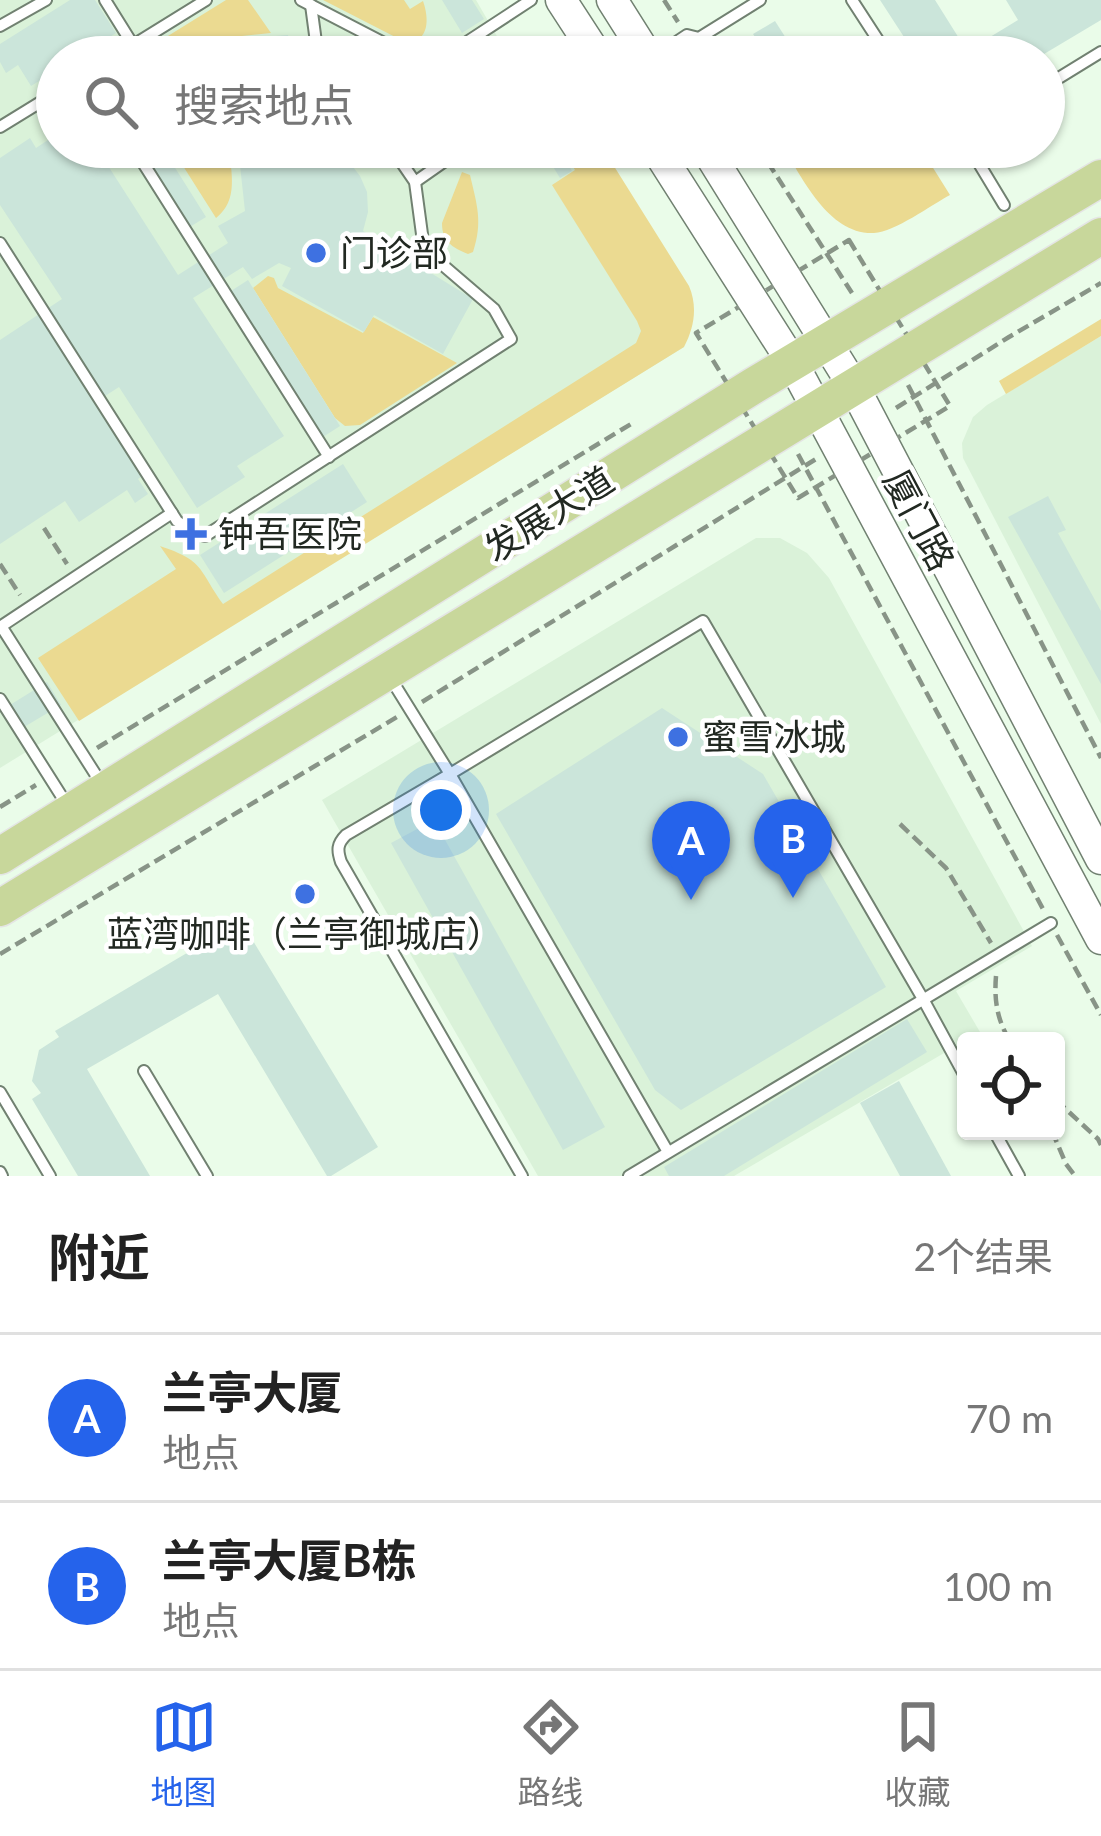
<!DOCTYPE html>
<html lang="zh">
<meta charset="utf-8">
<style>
body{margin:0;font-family:Lato,"Noto Sans SC",sans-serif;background:#f6f6f6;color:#222}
.controls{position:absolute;right:36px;bottom:36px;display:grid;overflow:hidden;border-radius:12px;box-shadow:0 3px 9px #0004}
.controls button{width:108px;height:108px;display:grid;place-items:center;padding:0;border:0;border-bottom:3px solid #e0e0e0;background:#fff;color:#222;font:60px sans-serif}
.you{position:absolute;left:441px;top:810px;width:42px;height:42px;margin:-30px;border:9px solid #fff;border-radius:50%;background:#1a73e8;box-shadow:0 0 0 18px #1a73e833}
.badge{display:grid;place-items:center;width:78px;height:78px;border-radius:50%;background:#2563eb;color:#fff;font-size:39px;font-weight:700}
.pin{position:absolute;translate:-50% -99px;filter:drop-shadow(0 3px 6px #0008)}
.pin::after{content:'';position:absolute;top:63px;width:42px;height:36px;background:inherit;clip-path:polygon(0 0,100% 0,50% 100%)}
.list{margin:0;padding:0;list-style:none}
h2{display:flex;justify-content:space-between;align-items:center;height:156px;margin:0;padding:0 48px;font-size:51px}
h2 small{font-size:39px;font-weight:400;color:#767676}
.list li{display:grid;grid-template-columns:78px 1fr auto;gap:36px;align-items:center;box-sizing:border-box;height:168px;padding:0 48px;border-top:3px solid #e0e0e0}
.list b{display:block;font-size:45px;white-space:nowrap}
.list p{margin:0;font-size:39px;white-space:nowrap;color:#767676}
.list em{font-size:39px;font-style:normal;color:#767676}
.icon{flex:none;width:66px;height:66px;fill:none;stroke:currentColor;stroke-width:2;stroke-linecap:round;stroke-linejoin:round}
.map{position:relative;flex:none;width:1101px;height:1176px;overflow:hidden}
.search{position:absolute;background:#fff;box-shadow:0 3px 9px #0004;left:36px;right:36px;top:36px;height:132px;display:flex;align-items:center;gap:30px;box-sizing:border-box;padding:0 42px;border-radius:66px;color:#767676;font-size:45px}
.sheet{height:492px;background:#fff}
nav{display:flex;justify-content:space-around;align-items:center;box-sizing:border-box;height:168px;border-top:3px solid #e0e0e0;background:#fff;font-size:33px;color:#767676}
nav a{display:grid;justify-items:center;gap:6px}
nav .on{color:#2563eb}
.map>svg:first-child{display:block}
</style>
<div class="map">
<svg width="1101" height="1176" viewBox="0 0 1101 1176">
<rect width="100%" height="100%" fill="#eafce9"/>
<g fill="#daf2d9">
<polygon points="0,0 476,0 509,57 57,57 57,147 562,147 684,347 0,768"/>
<polygon points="1101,336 1101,724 963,458 962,443 973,417 987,405"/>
<polygon points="756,538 780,538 807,553 829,578 1032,946 956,991 980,1032 734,1176 538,1176 322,800"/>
</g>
<g fill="#ebda91">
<polygon points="226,0 248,0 271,33 223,38 222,57 134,57"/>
<path d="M 323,0 L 404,0 L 410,9 L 423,1 C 429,18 430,41 407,43 Z"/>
<path d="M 171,147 L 229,147 C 231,173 239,200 216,218 Z"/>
<path d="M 562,147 L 602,147 L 689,286 C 698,307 694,328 684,347 L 79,721 L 38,658 L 176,569 L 160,546 C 205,561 198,569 223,604 L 636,343 L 641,331 L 637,321 L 552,185 L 575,170 Z"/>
<path d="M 783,147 L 920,147 L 950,195 C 931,205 895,232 874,233 C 829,235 803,179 783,147 Z"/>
<path d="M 462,172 L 470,175 C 477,205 483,222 473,252 L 468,254 C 452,247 442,242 442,223 Z"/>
<polygon points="268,276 274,278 278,288 363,333 373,317 457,363 360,425 345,426 335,418 253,288"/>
<polygon points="1101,319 1101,336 1006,394 999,381"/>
</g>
<g fill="#cbe5da">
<polygon points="70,0 95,0 116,33 78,57 57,57 57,70 31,86 18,65 6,73 0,62 0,44"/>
<polygon points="442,0 472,0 484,19 462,33"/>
<polygon points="880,0 935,0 967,51 1018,20 1006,0 1101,0 1101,20 1039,57 917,57"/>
<polygon points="775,21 798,57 768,57 753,34"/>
<polygon points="288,35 291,57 227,57 225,40"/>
<polygon points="57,134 57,147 96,147 178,275 228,243 218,226 245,211 238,147 321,148 350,163 360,176 367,192 368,212 363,231 473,299 443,354 374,315 364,332 282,286 291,268 279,263 252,279 243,267 193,298 284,436 237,466 245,477 197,508 119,387 102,398 150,471 138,479 148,494 135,503 127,490 79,522 65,501 0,544 0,340 62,299 0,205 0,158 30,138 36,148"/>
<polygon points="137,147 162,147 206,217 188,228"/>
<polygon points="541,147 558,147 572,171 560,178"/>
<polygon points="248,280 340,426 323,437 231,291"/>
<polygon points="343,464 367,502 224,593 200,555"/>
<polygon points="1048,496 1066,530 1058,533 1101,611 1101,684 1008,517"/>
<polygon points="47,682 61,705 24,727 10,705"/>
<polygon points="662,708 763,774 886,987 681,1110 655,1090 496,814"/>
<polygon points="434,820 605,1127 563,1150 391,843"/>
<polygon points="241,921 378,1147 331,1176 327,1176 218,994 87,1069 150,1176 78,1176 32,1099 41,1093 32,1081 39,1050 59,1037 55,1031"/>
<polygon points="907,1019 927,1052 724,1176 669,1176 664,1167"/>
<polygon points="899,1081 951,1176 900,1176 860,1103"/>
</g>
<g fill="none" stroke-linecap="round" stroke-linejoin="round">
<defs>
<g id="lane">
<polyline points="105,0 133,45"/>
<polyline points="301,0 411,57"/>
<polyline points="852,0 889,57"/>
<polyline points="311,5 318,57"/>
<polyline points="0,26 46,0"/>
<polyline points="114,57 206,0"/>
<polyline points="444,57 531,0"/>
<polyline points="654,57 687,35 699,38 760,0"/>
<polyline points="1044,87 1101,52"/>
<polyline points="0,127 57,92"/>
<polyline points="133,147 329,457"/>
<polyline points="969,147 1004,205"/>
<polyline points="415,182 465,147"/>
<polyline points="0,243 177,521 192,532 205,536 511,339 494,309 424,249 415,182 391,147"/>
<polyline points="1,626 101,783"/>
<polyline points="0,627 172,513"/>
<path d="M 391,679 L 450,774 L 346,835 C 337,844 337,850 341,862 L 522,1176"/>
<polyline points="0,699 69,808"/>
<polyline points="144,1071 207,1176"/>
<polyline points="0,1092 50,1176"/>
<polyline points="994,1131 1019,1176"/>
<polyline points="668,1152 450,774 703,621 923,999 966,1078"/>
<polyline points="0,1172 2,1176"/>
<polyline points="629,1176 1051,923"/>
</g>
<g id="secondary">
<polyline points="561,0 598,57"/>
<polyline points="612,0 648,57"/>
<polyline points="655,147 792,362 1101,939"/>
<polyline points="705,147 854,387 1101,859"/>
</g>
<g id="primary">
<polyline points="0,856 753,386 1101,178"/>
<polyline points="0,908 1101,236"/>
</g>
</defs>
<use href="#lane" stroke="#718171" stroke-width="14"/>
<use href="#secondary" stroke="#718171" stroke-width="33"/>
<use href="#primary" stroke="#e4e5e4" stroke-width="39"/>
<g stroke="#889487" stroke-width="4.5" stroke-dasharray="12 6" stroke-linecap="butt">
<polyline points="664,0 678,22"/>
<polyline points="758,147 852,293"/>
<polygon points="849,240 950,406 798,498 696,333"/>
<polyline points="908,385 1101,758"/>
<polyline points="896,408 1009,337 1101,283"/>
<polyline points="798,454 1043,909"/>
<polyline points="44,528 67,564"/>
<polyline points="0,564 20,595"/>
<polyline points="422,702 816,459"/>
<polyline points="97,748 631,424"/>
<polyline points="0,807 36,785"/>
<polyline points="900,824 946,868 991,943"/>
<polyline points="1057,935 1101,1015"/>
<polyline points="0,954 397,717"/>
<path d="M 996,976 C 994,1000 997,1020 1010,1041"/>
<polyline points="1056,1100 1098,1139 1101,1145"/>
<polyline points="1052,1131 1066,1164 1075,1176"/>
</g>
<use href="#lane" stroke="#fff" stroke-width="10"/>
<use href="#secondary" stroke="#fff" stroke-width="30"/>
<use href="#primary" stroke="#c8d79b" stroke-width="36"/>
</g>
<g fill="#3e71e1" stroke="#fff" stroke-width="4.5">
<circle cx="316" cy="253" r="12"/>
<path d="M185 516h12v12h12v12h-12v12h-12v-12h-12v-12h12z"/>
<circle cx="678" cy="737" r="12"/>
<circle cx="305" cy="894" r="12"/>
</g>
<g text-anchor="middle" stroke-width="9" stroke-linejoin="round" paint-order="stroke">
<g font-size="36" fill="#222922" stroke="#fff" text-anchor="start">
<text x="340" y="266">门诊部</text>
<text x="218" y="547">钟吾医院</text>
<text x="702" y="750">蜜雪冰城</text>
<text x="305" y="947" text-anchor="middle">蓝湾咖啡（兰亭御城店）</text>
</g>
<g font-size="36" fill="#222922" stroke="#fff">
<text transform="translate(549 514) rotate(-32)" y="13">发展大道</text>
<text transform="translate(919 520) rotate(62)" y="13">厦门路</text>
</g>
</g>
</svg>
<div class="controls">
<button><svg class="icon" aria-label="locate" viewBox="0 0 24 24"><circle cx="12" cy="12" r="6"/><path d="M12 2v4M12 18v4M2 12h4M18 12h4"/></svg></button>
</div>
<div class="you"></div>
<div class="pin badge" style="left:691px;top:900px">A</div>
<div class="pin badge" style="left:793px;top:898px">B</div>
<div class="search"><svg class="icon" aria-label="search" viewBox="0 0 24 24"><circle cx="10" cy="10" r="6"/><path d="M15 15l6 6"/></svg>搜索地点</div>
</div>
<section class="sheet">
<h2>附近<small>2个结果</small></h2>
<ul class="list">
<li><span class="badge">A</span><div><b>兰亭大厦</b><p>地点</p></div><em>70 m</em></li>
<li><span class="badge">B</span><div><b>兰亭大厦B栋</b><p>地点</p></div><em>100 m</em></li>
</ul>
</section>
<nav>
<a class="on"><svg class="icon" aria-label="map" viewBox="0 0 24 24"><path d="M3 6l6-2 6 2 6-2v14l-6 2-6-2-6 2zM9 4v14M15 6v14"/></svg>地图</a>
<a><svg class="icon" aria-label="directions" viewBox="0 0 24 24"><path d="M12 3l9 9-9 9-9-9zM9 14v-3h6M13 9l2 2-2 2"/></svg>路线</a>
<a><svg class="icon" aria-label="saved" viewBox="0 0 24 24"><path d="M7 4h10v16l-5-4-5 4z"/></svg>收藏</a>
</nav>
